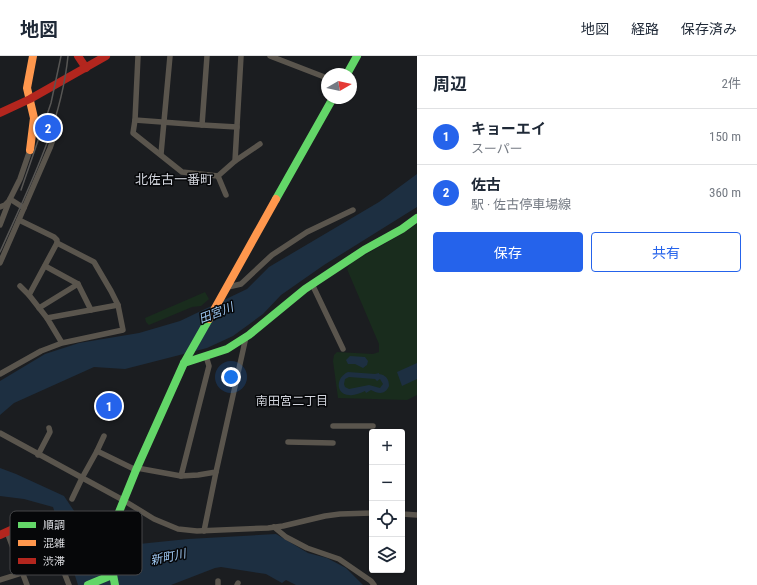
<!DOCTYPE html>
<html lang="ja">
<meta charset="utf-8">
<style>
body{margin:0;font-family:"Roboto Condensed","Noto Sans JP",sans-serif;background:#f2f2f3;color:#1f2937}
.controls{position:absolute;right:12px;bottom:12px;display:grid;overflow:hidden;border-radius:4px;box-shadow:0 1px 3px #0004}
.controls button{width:36px;height:36px;display:grid;place-items:center;padding:0;border:0;border-bottom:1px solid #e0e1e3;background:#fff;color:#1f2937;font:20px sans-serif}
.compass{position:absolute;left:321px;top:12px;width:36px;height:36px;border-radius:50%;background:#fff;box-shadow:0 1px 3px #0004;rotate:81deg}
.you{position:absolute;left:231px;top:321px;width:14px;height:14px;margin:-10px;border:3px solid #fff;border-radius:50%;background:#1a73e8;box-shadow:0 0 0 6px #1a73e833}
.badge{display:grid;place-items:center;width:26px;height:26px;border-radius:50%;background:#2563eb;color:#fff;font-size:13px;font-weight:700}
.pin{position:absolute;translate:-50% -50%;border:2px solid #fff;box-shadow:0 1px 4px #0006}
.list{margin:0;padding:0;list-style:none}
h2{display:flex;justify-content:space-between;align-items:center;height:52px;margin:0;padding:0 16px;font-size:17px}
h2 small{font-size:13px;font-weight:400;color:#747a83}
.list li{display:grid;grid-template-columns:26px 1fr auto;gap:12px;align-items:center;box-sizing:border-box;height:56px;padding:0 16px;border-top:1px solid #e0e1e3}
.list b{display:block;font-size:15px;white-space:nowrap}
.list p{margin:0;font-size:13px;white-space:nowrap;color:#747a83}
.list em{font-size:13px;font-style:normal;color:#747a83}
.actions{display:flex;gap:8px;padding:12px 16px}
.actions a{flex:1;padding:9px 0;border:1px solid #2563eb;border-radius:4px;text-align:center;font-size:14px;color:#2563eb}
.actions .main{background:#2563eb;color:#fff}
.icon{flex:none;width:22px;height:22px;fill:none;stroke:currentColor;stroke-width:2;stroke-linecap:round;stroke-linejoin:round}
.map{position:relative;flex:none;width:417px;height:529px;overflow:hidden}
header{display:flex;align-items:center;gap:24px;box-sizing:border-box;height:56px;padding:0 20px;background:#fff;border-bottom:1px solid #e0e1e3}
header strong{font-size:19px}
nav{display:flex;gap:22px;margin-inline-start:auto;font-size:14px}
main{display:flex}
aside{flex:1;background:#fff}
.map>svg:first-child{display:block}
</style>
<header>
<strong>地図</strong>
<nav><a>地図</a><a>経路</a><a>保存済み</a></nav>
</header>
<main>
<div class="map">
<svg width="417" height="529" viewBox="0 0 417 529">
<rect width="100%" height="100%" fill="#1b1d20"/>
<g fill="#192c1d">
<polygon points="417,168 417,339 407,344 338,342 333,305 334,299 337,296 373,298 379,296 379,288 347,213 351,207 404,177"/>
<polygon points="205,236 209,243 201,250 192,251 149,269 146,266 145,262"/>
</g>
<g fill="#1d2f41" fill-rule="evenodd">
<polygon points="417,118 417,151 324,209 281,239 263,258 233,280 207,292 125,313 94,311 14,347 0,359 0,325 45,298 79,287 139,277 180,265 247,233 269,211 379,146"/>
<polygon points="350,300 365,301 368,305 367,309 363,312 355,308 348,308 346,304"/>
<polygon points="417,307 417,323 402,330 397,316"/>
<path d="M 348,316 L 375,318 L 379,317 L 379,318 C 386,319 389,323 389,330 C 385,339 379,338 371,334 L 366,337 L 365,335 C 360,337 354,340 349,339 C 335,338 336,321 348,316 ZM 349,321 L 375,323 L 377,325 L 380,323 L 383,328 L 380,332 L 369,329 L 349,333 L 345,331 L 344,328 L 345,323 Z"/>
<polygon points="0,412 16,418 64,440 89,477 139,488 188,483 276,478 308,497 327,502 346,512 363,529 296,529 286,524 282,527 266,518 221,511 215,512 171,529 78,529 53,451 24,443 0,440"/>
</g>
<g fill="none" stroke-linecap="round" stroke-linejoin="round">
<g stroke="#5a554d" stroke-width="5.5">
<polyline points="138,0 135,64 202,69 207,0"/>
<polyline points="270,0 327,22"/>
<polyline points="135,64 133,77 182,116 218,120 235,105 241,0"/>
<polyline points="202,69 237,71"/>
<polyline points="161,98 170,0"/>
<polyline points="235,105 260,88"/>
<polyline points="218,120 226,139"/>
<polyline points="0,151 5,149 9,145"/>
<polyline points="24,152 50,92 59,66"/>
<polyline points="19,164 54,181 57,184 57,187 29,239 47,262"/>
<polyline points="0,169 10,143"/>
<polyline points="57,187 94,206 111,235 118,249"/>
<polyline points="0,207 24,152 10,143 20,123 30,94"/>
<polyline points="45,210 78,228 91,254"/>
<polyline points="312,228 343,293"/>
<polyline points="20,230 29,239"/>
<polyline points="228,231 241,228 272,199 307,176 353,154"/>
<polyline points="39,252 78,228"/>
<polyline points="206,300 209,310 181,420 198,419 216,416 246,281"/>
<polyline points="0,318 41,295 62,287 123,274 118,249 47,262 62,287"/>
<polyline points="333,370 373,370"/>
<polyline points="0,377 123,444 154,463 178,473 197,475 268,472 283,470 325,460 340,458 372,457"/>
<polyline points="288,386 333,387"/>
<polyline points="97,395 104,380"/>
<polyline points="38,399 50,376 49,372"/>
<polyline points="137,412 181,420"/>
<polyline points="72,443 82,422 97,395 136,414"/>
<polyline points="402,458 417,459"/>
<polyline points="42,460 69,529"/>
<polyline points="274,471 286,481 307,492 339,503 371,525 374,529"/>
<polyline points="204,475 216,416"/>
<polyline points="7,476 27,529"/>
<polyline points="0,524 22,517"/>
<polyline points="218,525 218,529"/>
<polyline points="237,529 238,527"/>
</g>
<g stroke="#63d668" stroke-width="8">
<polyline points="347,18 357,0"/>
<polyline points="276,143 333,42"/>
<polyline points="184,307 227,293 249,279 305,233 364,194 402,173 417,162"/>
<polyline points="88,529 112,519"/>
<polyline points="115,529 111,508 113,479 117,461 136,414 184,307 209,263"/>
</g>
<g stroke="#ff974d" stroke-width="8">
<polyline points="30,94 34,62 27,32 33,0"/>
<polyline points="209,263 276,143"/>
</g>
<g stroke="#b3261e" stroke-width="8">
<polyline points="78,0 86,12"/>
<polyline points="0,57 30,43 106,0"/>
<polyline points="0,479 42,460"/>
</g>
<g stroke="#575654" stroke-width="1.5">
<polyline points="21,134 51,47 61,0"/>
<path d="M 0,196 C 28,133 61,70 68,0"/>
</g>
</g>
<g text-anchor="middle" stroke-width="3" stroke-linejoin="round" paint-order="stroke">
<g font-size="12" font-style="italic" fill="#9fc8f2" stroke="#060709">
<text transform="translate(216 257) rotate(-21)" y="4">田宮川</text>
<text transform="translate(168 501) rotate(-12)" y="4">新町川</text>
</g>
<g font-size="12" fill="#d1d4dc" stroke="#060709">
<text x="292" y="349">南田宮二丁目</text>
</g>
<g font-size="13" fill="#d1d4dc" stroke="#060709">
<text x="174" y="128">北佐古一番町</text>
</g>
</g>
<rect x="10" y="455" width="132" height="64" rx="6" fill="#060709" stroke="#464749" stroke-width="1"/>
<rect x="18" y="466" width="18" height="6" fill="#63d668"/>
<rect x="18" y="484" width="18" height="6" fill="#ff974d"/>
<rect x="18" y="502" width="18" height="6" fill="#b3261e"/>
<g font-size="11" fill="#dadbdf">
<text x="43" y="473">順調</text>
<text x="43" y="491">混雑</text>
<text x="43" y="509">渋滞</text>
</g>
</svg>
<div class="controls">
<button>+</button>
<button>−</button>
<button><svg class="icon" aria-label="locate" viewBox="0 0 24 24"><circle cx="12" cy="12" r="6"/><path d="M12 2v4M12 18v4M2 12h4M18 12h4"/></svg></button>
<button><svg class="icon" aria-label="layers" viewBox="0 0 24 24"><path d="M12 4l9 5-9 5-9-5zM3 14l9 5 9-5"/></svg></button>
</div>
<svg class="compass" viewBox="-18 -18 36 36"><path d="M0-13l5 13h-10z" fill="#e53935"/><path d="M0 13l5-13h-10z" fill="#747a83"/></svg>
<div class="you"></div>
<div class="pin badge" style="left:109px;top:350px">1</div>
<div class="pin badge" style="left:48px;top:72px">2</div>
</div>
<aside>
<h2>周辺<small>2件</small></h2>
<ul class="list">
<li><span class="badge">1</span><div><b>キョーエイ</b><p>スーパー</p></div><em>150 m</em></li>
<li><span class="badge">2</span><div><b>佐古</b><p>駅 · 佐古停車場線</p></div><em>360 m</em></li>
</ul>
<div class="actions"><a class="main">保存</a><a>共有</a></div>
</aside>
</main>
